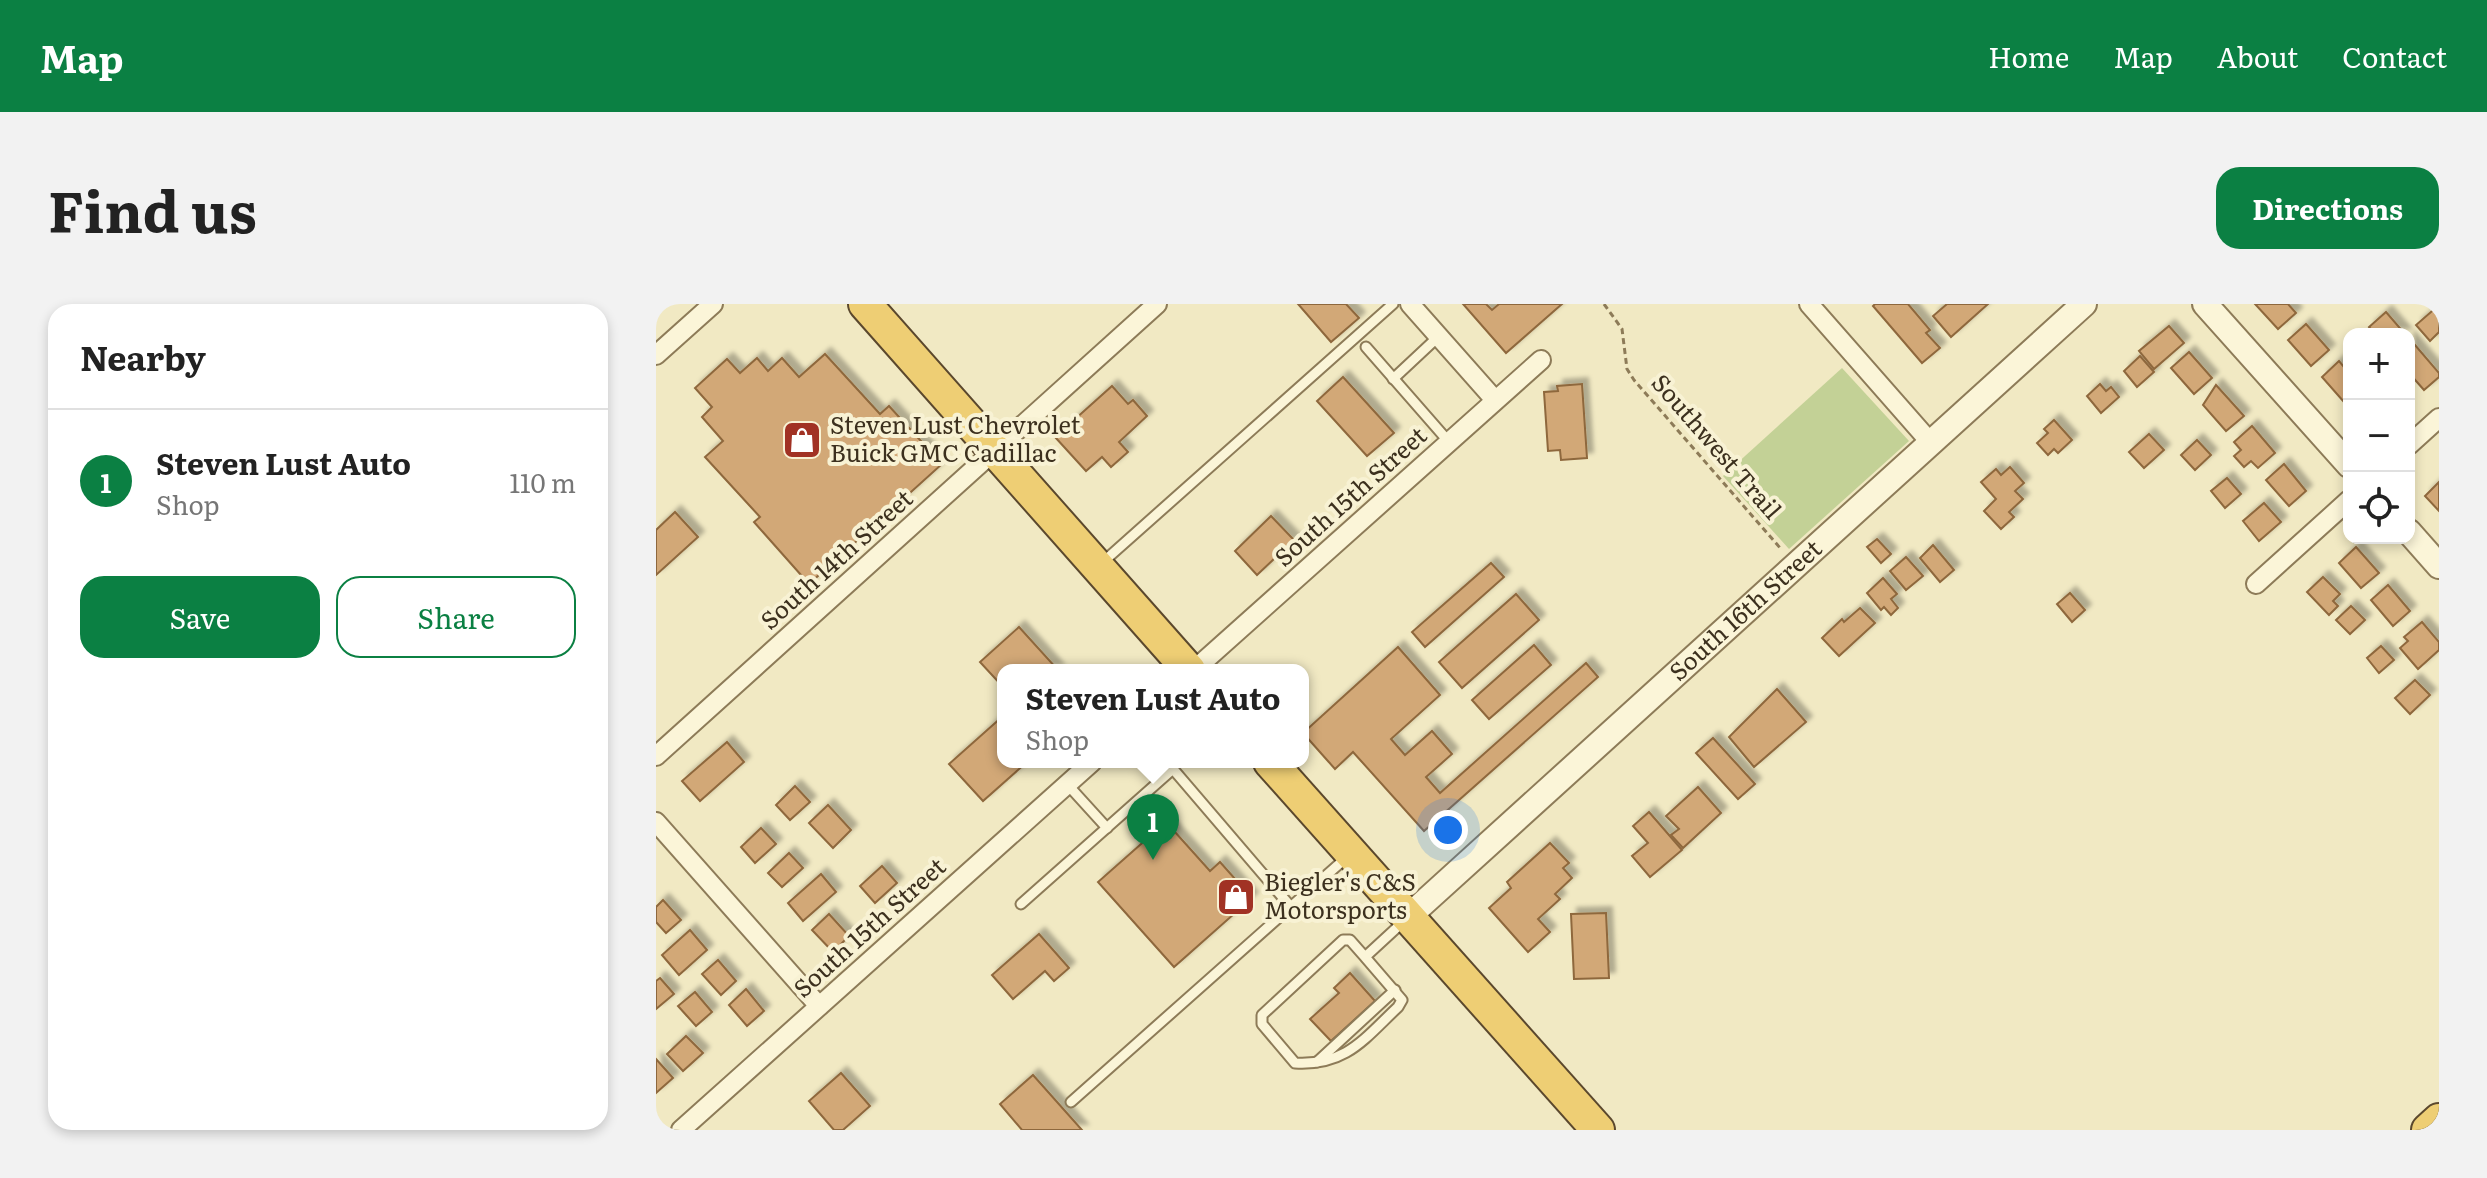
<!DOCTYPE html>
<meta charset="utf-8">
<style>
body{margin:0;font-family:Literata,serif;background:#f2f2f2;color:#222}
.controls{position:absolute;right:24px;top:24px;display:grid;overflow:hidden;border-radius:16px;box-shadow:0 4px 12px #0003}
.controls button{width:72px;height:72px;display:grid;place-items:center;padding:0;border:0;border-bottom:2px solid #e0e0e0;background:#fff;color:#222;font:40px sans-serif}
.you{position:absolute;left:792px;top:526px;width:28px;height:28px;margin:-20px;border:6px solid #fff;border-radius:50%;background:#1a73e8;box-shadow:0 0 0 12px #1a73e833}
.badge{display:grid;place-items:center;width:52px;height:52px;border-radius:50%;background:#0b8043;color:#fff;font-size:26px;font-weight:700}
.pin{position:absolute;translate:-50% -66px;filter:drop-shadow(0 2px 4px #0008)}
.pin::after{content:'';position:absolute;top:42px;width:28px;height:24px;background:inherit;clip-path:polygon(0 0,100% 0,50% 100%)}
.popup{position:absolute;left:341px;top:360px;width:312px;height:104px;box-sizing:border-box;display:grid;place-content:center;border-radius:16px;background:#fff;filter:drop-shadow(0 2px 6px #0005);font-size:26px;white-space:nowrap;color:#767676}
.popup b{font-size:30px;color:#222}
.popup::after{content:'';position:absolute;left:50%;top:100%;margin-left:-16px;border:16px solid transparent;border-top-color:#fff}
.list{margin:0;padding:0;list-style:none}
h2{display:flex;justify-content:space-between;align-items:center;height:104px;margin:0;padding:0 32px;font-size:34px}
h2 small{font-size:26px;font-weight:400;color:#767676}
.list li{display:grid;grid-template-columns:52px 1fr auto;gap:24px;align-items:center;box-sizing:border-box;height:144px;padding:0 32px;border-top:2px solid #e0e0e0}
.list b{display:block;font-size:30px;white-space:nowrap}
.list p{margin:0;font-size:26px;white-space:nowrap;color:#767676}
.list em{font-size:26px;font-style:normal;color:#767676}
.actions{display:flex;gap:16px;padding:24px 32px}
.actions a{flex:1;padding:18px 0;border:2px solid #0b8043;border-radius:24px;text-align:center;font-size:28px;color:#0b8043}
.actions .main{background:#0b8043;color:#fff}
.icon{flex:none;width:44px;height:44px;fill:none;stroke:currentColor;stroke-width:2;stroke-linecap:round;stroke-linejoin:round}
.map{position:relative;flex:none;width:1783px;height:826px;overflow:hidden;border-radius:24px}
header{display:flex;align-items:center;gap:48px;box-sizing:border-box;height:112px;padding:0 40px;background:#0b8043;color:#fff}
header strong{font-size:38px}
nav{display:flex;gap:44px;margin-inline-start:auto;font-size:28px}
.intro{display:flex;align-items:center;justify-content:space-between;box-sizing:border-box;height:192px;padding:0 48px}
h1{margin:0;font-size:56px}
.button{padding:20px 36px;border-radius:24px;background:#0b8043;color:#fff;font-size:28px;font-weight:700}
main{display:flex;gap:48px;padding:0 48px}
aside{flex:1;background:#fff;border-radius:24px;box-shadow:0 4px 12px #0003}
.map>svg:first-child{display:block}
</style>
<header>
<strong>Map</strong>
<nav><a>Home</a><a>Map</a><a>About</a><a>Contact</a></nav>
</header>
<div class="intro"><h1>Find us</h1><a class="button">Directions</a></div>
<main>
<aside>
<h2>Nearby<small></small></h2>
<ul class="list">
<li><span class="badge">1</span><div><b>Steven Lust Auto</b><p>Shop</p></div><em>110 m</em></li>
</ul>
<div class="actions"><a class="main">Save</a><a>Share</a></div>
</aside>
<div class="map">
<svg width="1783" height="826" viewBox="0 0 1783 826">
<defs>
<filter id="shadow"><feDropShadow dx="6" dy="-6" stdDeviation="2" flood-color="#0004"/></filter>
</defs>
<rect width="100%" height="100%" fill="#f1e9c3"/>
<polygon fill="#c3d196" points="1186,64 1253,137 1133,245 1067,172"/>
<g fill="#d2a877" stroke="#8e673c" stroke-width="2" filter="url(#shadow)">
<polygon points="642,0 690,0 703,14 675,38"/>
<polygon points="807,0 830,0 836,6 843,0 906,0 850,49"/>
<polygon points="1219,0 1252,0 1274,26 1270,29 1284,44 1266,59 1217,2"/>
<polygon points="1291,0 1332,0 1295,33 1277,12"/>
<polygon points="1599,0 1632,0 1640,9 1622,25"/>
<polygon points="1783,1 1783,28 1774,37 1760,21"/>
<polygon points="1730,8 1749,30 1719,30 1713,23"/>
<polygon points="1650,20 1673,46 1655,62 1632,36"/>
<polygon points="1513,22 1528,39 1498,65 1483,47"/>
<polygon points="1753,34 1783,69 1783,73 1768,86 1753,69"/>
<polygon points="1533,48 1556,74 1538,90 1515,64"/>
<polygon points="169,50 224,110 233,102 286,160 153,280 98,218 104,213 49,153 67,137 46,113 56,103 39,84 71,55 84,69 101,54 112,67 126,54 143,73"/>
<polygon points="1484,52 1498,68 1481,83 1468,67"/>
<polygon points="1683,57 1693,69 1693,93 1688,98 1666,73"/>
<polygon points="687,73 738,129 711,152 661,97"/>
<polygon points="926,80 931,154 905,156 904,146 892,147 888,88 902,87 901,82"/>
<polygon points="1444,80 1450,87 1455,83 1463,93 1445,109 1431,92"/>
<polygon points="1560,81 1588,112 1570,127 1547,101"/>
<polygon points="456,82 472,100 477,96 491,112 463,138 472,148 455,163 446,153 430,167 399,133"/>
<polygon points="1398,116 1416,136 1402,149 1398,145 1392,151 1381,139 1392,129 1388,125"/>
<polygon points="1596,122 1619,149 1602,164 1595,157 1588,163 1578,152 1585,146 1578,138"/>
<polygon points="1493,130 1508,146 1488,164 1473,148"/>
<polygon points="1541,136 1555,151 1539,166 1525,151"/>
<polygon points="1628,160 1650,187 1633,202 1610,176"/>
<polygon points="1354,163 1368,179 1359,187 1367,195 1353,208 1358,213 1345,225 1328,207 1340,195 1325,178 1340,165 1345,171"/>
<polygon points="1571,174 1585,190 1569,204 1555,187"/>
<polygon points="1783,178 1783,207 1769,192"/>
<polygon points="1608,199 1625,218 1603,237 1587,217"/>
<polygon points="19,208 42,233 0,271 0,226"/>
<polygon points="615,212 638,236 601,271 579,247"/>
<polygon points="1221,235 1235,250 1225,259 1211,243"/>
<polygon points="1277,241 1298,266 1284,278 1264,254"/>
<polygon points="1700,243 1723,269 1705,284 1683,259"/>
<polygon points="1250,253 1267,272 1250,286 1234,267"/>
<polygon points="835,259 848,273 769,343 756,328"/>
<polygon points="1667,273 1684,290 1677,297 1682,302 1673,311 1651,288"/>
<polygon points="1227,274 1241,290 1235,295 1242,304 1235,311 1228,303 1225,306 1211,289"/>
<polygon points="1732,281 1754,307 1737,322 1715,296"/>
<polygon points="1414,289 1429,306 1416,318 1401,300"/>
<polygon points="860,290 883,316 806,384 783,358"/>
<polygon points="1695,302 1709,316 1694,330 1680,316"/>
<polygon points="1204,304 1219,319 1183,352 1166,334 1186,315 1188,318"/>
<polygon points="1766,318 1783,338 1783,346 1762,365 1744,344 1752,337 1748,333"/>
<polygon points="363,323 402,366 347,366 347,383 324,358"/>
<polygon points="878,341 895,361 833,415 816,396"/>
<polygon points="1725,342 1738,356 1723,369 1711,354"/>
<polygon points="742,343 784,391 735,435 749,451 776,427 796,450 770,473 784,489 930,359 942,373 768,527 697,448 679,465 647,429"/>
<polygon points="1759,376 1774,391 1754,410 1739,394"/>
<polygon points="1121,385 1150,418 1098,463 1073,433"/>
<polygon points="347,412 347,458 371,458 327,497 293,460"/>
<polygon points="1057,434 1099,480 1082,495 1040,449"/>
<polygon points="71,438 88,458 44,497 26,477"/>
<polygon points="139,482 154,498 134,516 120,501"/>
<polygon points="1042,483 1065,509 1027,544 1015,531 1023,525 1010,512"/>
<polygon points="172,501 195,526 177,544 153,519"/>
<polygon points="993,508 1026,546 994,573 976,552 992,539 977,522"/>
<polygon points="510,518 554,567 564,558 596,594 518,663 442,578"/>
<polygon points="105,524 120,540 99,559 85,543"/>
<polygon points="894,539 913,559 907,564 916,574 899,590 904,595 882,615 894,628 872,648 833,604 855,584 851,578"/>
<polygon points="133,549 147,564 126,583 112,569"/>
<polygon points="226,562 241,579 219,599 204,582"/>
<polygon points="165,570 180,588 147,617 132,599"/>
<polygon points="7,596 25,616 10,629 0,618 0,603"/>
<polygon points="950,609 953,674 918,675 915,610"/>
<polygon points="173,610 193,632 177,648 156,626"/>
<polygon points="34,626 51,646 23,671 6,651"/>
<polygon points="383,630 413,664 398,677 389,667 357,695 336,671"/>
<polygon points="62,656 80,677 65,691 46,670"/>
<polygon points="694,669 719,697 675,737 654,715 683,689 678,684"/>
<polygon points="4,674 18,690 0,705 0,677"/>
<polygon points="90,685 108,707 91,722 73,701"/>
<polygon points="39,688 56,708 40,722 22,702"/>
<polygon points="30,732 47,749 27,767 11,750"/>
<polygon points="0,755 17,774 0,789"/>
<polygon points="185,769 214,802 187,826 178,826 153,797"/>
<polygon points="377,771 426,826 366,826 344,800"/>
</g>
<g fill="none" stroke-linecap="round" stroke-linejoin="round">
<defs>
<g id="service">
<polyline points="710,43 793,138"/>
<polyline points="737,75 783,32"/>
<polyline points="447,258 737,0"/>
<polyline points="411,480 451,524"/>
<polyline points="365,600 517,465 635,603"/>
<path d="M 709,653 L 746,696 L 742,703 C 708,735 690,762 639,759 L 606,720 L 606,711 L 687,636 L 694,636 L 709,653 L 747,618"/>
<polyline points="661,758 739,686"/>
<polyline points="415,798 691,553"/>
</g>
<g id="minor">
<polyline points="754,0 839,96"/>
<polyline points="1153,0 1275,139"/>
<polyline points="0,51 57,0"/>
<polyline points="1753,141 1783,114"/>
<polyline points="1600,280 1693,196"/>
<polyline points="538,366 885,56"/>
<polyline points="0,452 501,0"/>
<polyline points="0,518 163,702"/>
<polyline points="25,826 436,458"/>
</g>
<g id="tertiary">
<polyline points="1549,0 1693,161"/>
<polyline points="1753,228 1783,262"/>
<path id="s1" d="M 752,613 L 1428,0"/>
</g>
<g id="trunk">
<polyline points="209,0 533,366"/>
<polyline points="614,458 942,826"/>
<polyline points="1772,826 1783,816"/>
</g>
</defs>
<use href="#service" stroke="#8d7b58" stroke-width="13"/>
<use href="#minor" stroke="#8d7b58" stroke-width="22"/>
<use href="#tertiary" stroke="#8d7b58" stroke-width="28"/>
<use href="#trunk" stroke="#5b482d" stroke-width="36"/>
<polyline stroke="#8d7b58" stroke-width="3" stroke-dasharray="6 4" stroke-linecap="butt" points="948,0 966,25 971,65 978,76 1125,245"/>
<use href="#service" stroke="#fbf5d8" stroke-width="9"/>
<use href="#minor" stroke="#fbf5d8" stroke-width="18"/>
<use href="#tertiary" stroke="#fbf5d8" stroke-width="24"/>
<use href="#trunk" stroke="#eece74" stroke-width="32"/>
</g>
<defs>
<symbol id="shop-square" viewBox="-11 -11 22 22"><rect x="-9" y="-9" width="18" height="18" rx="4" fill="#a13224" stroke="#f8f2d4"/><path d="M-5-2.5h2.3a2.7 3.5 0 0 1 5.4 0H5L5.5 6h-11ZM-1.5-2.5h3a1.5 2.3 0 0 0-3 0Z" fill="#fff"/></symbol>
</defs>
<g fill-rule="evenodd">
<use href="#shop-square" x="124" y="114" width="44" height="44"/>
<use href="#shop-square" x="558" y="571" width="44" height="44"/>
</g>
<g text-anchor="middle" stroke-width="8" stroke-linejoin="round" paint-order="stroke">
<g font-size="24" fill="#3c301e" stroke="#f8f2d4" text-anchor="start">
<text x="174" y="130">Steven Lust Chevrolet<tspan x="174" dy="28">Buick GMC Cadillac</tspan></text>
<text x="608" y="587">Biegler's C&amp;S<tspan x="608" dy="28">Motorsports</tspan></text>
</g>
<g font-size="24" fill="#3c301e" stroke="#f8f2d4">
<text transform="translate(1060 143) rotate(49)" y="8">Southwest Trail</text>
<text transform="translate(695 193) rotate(-42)" y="8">South 15th Street</text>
<text transform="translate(181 256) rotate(-42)" y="8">South 14th Street</text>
<text dy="8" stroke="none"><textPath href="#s1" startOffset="456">South 16th Street</textPath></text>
<text transform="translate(214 624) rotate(-42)" y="8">South 15th Street</text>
</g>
</g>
</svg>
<div class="controls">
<button>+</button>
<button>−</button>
<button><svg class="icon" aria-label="locate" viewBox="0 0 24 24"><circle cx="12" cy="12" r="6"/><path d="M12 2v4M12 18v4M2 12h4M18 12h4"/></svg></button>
</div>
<div class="you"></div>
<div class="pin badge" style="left:497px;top:556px">1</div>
<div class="popup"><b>Steven Lust Auto</b>Shop</div>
</div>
</main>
